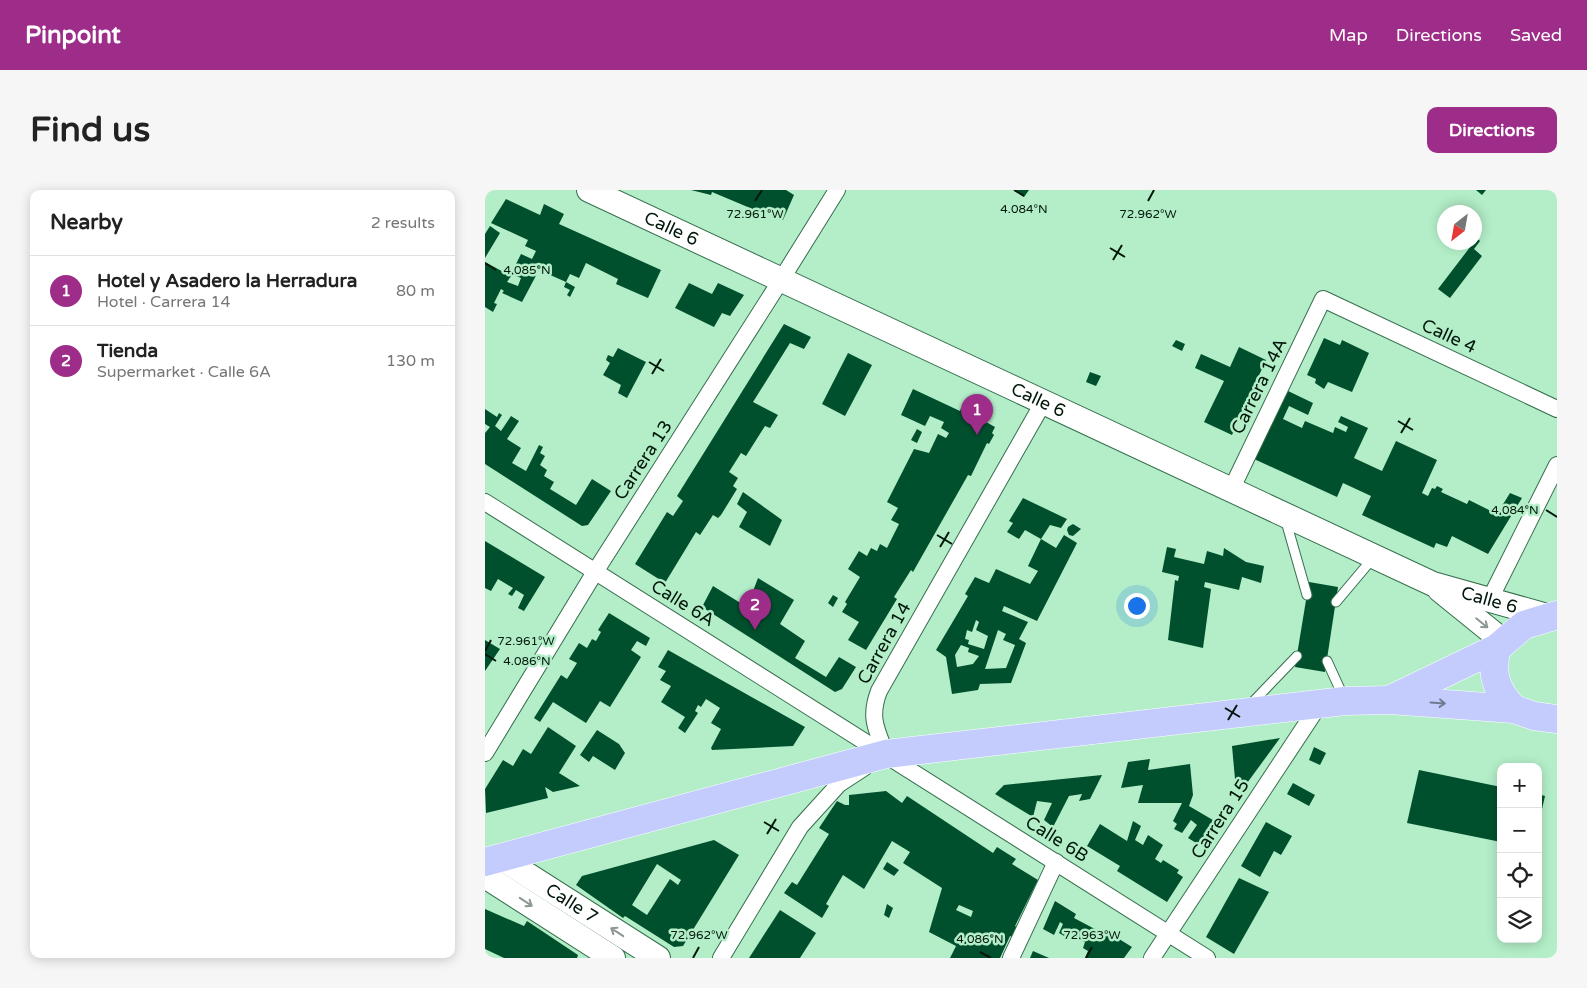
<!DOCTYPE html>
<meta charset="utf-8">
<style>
body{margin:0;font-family:"Varela Round",sans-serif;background:#f6f6f6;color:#222}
.controls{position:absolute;right:15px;bottom:15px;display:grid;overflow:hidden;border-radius:10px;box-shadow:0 2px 12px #0003}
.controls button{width:45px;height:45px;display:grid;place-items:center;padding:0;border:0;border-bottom:1px solid #e0e0e0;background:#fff;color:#222;font:25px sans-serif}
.compass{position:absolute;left:952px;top:15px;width:45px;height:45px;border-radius:50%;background:#fff;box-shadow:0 2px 12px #0003;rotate:211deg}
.you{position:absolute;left:651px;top:415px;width:18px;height:18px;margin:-12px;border:4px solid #fff;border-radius:50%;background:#1a73e8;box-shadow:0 0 0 8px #1a73e833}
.badge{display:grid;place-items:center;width:32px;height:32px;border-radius:50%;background:#9e2c89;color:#fff;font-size:16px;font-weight:700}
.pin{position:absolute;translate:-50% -41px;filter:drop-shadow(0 1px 2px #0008)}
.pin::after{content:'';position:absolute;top:26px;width:18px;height:15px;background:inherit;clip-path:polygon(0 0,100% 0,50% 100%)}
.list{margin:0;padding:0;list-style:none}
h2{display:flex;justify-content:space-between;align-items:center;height:65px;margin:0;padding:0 20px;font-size:21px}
h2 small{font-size:16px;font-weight:400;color:#767676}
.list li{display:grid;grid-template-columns:32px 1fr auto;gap:15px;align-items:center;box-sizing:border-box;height:70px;padding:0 20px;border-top:1px solid #e0e0e0}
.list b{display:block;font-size:19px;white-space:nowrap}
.list p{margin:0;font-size:16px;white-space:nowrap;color:#767676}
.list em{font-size:16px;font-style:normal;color:#767676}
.icon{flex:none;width:28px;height:28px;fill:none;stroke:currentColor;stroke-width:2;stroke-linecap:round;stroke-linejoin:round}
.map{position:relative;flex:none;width:1072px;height:768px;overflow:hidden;border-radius:10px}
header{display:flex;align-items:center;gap:30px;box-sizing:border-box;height:70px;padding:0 25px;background:#9e2c89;color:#fff}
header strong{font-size:24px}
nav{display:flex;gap:28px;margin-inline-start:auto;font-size:18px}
.intro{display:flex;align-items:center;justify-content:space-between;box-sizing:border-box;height:120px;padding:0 30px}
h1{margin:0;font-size:35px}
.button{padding:12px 22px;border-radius:10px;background:#9e2c89;color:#fff;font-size:18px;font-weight:700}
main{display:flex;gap:30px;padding:0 30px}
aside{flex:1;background:#fff;border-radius:10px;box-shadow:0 2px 12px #0003}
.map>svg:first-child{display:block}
</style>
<header>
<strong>Pinpoint</strong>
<nav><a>Map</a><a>Directions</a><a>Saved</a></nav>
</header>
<div class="intro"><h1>Find us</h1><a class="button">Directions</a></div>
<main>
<aside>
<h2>Nearby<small>2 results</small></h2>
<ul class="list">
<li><span class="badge">1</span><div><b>Hotel y Asadero la Herradura</b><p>Hotel · Carrera 14</p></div><em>80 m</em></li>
<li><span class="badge">2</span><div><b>Tienda</b><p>Supermarket · Calle 6A</p></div><em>130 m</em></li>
</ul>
</aside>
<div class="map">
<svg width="1072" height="768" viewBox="0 0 1072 768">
<rect width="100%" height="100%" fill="#b3eec8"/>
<g fill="#01502d" fill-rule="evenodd">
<polygon points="206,0 301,0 309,5 298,30 278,22 277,23 227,2 226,5"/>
<polygon points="529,0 544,0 539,7"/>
<polygon points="991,0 1001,0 997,5"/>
<polygon points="21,9 55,25 59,14 79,24 74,34 176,80 163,108 131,94 133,89 101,73 94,88 85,84 81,92 54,80 37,112 17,103 19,101 16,99 9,113 12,114 8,122 0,117 0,72 26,86 22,92 33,96 36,88 26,84 36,64 47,69 51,61 40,56 43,50 6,33"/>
<polygon points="5,36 15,43 0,68 0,44"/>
<polygon points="992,48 995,51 989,59 997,66 965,108 953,99"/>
<polygon points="81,92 90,97 85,107 82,105 85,100 79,97"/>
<polygon points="204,93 227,104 233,93 259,105 245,126 237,123 229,137 190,118"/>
<polygon points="299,134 326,147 319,159 305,153 268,212 293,225 285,238 280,236 261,266 256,263 244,282 253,288 248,296 252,299 236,325 233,328 228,325 215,345 211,342 180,393 150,374 182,322 188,326 198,311 192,306"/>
<polygon points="839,148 855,155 857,150 884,163 867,202 843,192 839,199 830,193 831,189 822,185"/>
<polygon points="691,150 700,154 697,161 687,156"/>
<polygon points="754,157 781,170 747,245 719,232 739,191 710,178 716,164 745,177"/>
<polygon points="133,158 161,172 142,208 133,203 136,195 118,185 125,173 121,170 123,165 128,167"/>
<polygon points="363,163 387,175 360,226 337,214"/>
<polygon points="605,182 616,186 611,196 601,192"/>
<polygon points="428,199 475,221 476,218 510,237 507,243 509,245 504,254 502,253 486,286 483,285 428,382 426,380 409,407 412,409 381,460 363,450 374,432 357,422 362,414 360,412 375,387 363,379 374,361 382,366 386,358 392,361 395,354 402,358 414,334 406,330 413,318 402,312 429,259 444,263 453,244 461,248 464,243 456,238 459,232 445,226 440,236 416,225"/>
<polygon points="801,200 828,213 823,225 804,216 798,229 817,238 820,231 848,243 850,237 861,242 863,237 853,232 856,226 883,238 869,268 897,281 911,251 952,270 937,303 943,306 947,298 950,299 952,296 958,299 956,302 982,314 984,310 1012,324 1025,303 1037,308 1003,364 967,346 962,357 951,353 949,358 877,325 886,306 858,293 852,307 769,269"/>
<polygon points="0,219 12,227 14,223 17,225 10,236 16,241 26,226 34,231 22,249 36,258 27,273 41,281 54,255 58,257 55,263 60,266 55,275 62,280 59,286 69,292 65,299 91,315 107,289 126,301 103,335 97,336 0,274 0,243 5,237 0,234"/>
<polygon points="432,239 437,242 432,253 426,250"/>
<polygon points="258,302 297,330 285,356 254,337 262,322 252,314"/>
<path d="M 538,308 L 582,329 L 576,338 L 565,335 L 556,349 L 571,358 L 579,345 L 592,353 L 552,431 L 519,416 L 517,421 L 543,432 L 534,449 L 541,453 L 526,493 L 495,494 L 493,500 L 467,504 L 461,467 L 451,460 L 483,406 L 480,404 L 490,387 L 504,393 L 511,379 L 545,394 L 553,381 L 543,376 L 556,349 L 540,340 L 534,349 L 522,342 L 528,333 L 524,331 ZM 491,430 L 494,432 L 491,440 L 503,446 L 499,459 L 483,454 L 484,450 L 480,449 L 482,440 L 487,442 ZM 513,440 L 521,444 L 518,450 L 530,455 L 521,478 L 500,479 ZM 476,455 L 484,458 L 483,462 L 494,466 L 488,474 L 472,477 L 470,465 Z"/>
<polygon points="588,334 596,339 588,346 584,345 582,340 583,337"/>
<polygon points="0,351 60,387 39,421 33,418 39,405 31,400 27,406 23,404 28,398 13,389 6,401 0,398"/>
<polygon points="682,357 691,359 689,367 719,374 722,361 738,366 739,358 761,372 779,376 776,393 757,387 754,400 720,392 719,397 726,399 718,458 683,450 690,390 693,391 694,386 677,382"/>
<polygon points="273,388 309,410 295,434 320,451 310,468 341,487 354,467 371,477 357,499 350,502 217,417 228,396 262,417"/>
<polygon points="824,392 853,397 840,482 810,477"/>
<polygon points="348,405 353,408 348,417 343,413"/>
<polygon points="124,423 165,448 161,456 152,451 146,460 156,467 125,517 115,511 101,533 68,512 55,532 49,528 76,485 82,489 92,473 84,469 94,453 102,458 107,449 111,451 116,442 113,440"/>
<polygon points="0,450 15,459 0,481"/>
<polygon points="183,460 320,537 308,556 227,560 226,558 236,539 226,533 235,518 221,509 216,517 213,515 210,521 213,523 200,543 193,538 200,527 176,512 186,496 175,490 181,481 173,477"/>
<polygon points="63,537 91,556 74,583 95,596 68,602 60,597 63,608 1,623 0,599 18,570 28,576 38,559 46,564"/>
<polygon points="112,540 134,554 140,563 130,580 108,566 104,572 95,565"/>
<polygon points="795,548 757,600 751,600 747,556"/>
<polygon points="829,557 841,563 835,575 824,570"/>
<polygon points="665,569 663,580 705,574 708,605 704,616 733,633 718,657 703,648 712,635 706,630 697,643 689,639 692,634 688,631 697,613 653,613 658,595 636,598 643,572"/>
<polygon points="934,580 1016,597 1016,652 922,633"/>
<polygon points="617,585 605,609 594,611 597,604 584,606 568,637 559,630 567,613 552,611 548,627 510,604 519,595"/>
<polygon points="808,593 830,605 824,616 802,604"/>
<path d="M 401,601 L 417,613 L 422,606 L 508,663 L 512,657 L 531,669 L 527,674 L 553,690 L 530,736 L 534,738 L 529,748 L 525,746 L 515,768 L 465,768 L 471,756 L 444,742 L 457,698 L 418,673 L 425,662 L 407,651 L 379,699 L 358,685 L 341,714 L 344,716 L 337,728 L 299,703 L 307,692 L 312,695 L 344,644 L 334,638 L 352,611 L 360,615 L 364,615 L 364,605 ZM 474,715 L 488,721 L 486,727 L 471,720 Z"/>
<polygon points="1053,604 1060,606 1054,632 1053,632"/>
<polygon points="648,631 656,636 650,650 658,655 663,645 678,655 670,669 676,673 678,670 694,680 692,683 698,687 682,712 632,681 635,676 602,656 615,634 642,651"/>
<polygon points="781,632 807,646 796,665 789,661 775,687 756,676"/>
<path d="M 229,650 L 254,665 L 198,756 L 189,757 L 140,726 L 138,728 L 91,695 L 97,686 ZM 172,674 L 196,690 L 193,695 L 185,689 L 162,725 L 147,715 Z"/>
<polygon points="402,672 414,680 409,686 398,679"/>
<polygon points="754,688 784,702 749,764 721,747"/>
<polygon points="570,711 591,724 589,728 625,747 626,744 647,757 639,768 600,768 603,761 598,758 600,752 582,744 581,747 574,743 578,734 575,732 569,745 558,739"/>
<polygon points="402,714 408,718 404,728 399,725"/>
<polygon points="0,719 39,736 42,731 93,765 92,768 19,768 0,759"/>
<polygon points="295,720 331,743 315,768 264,768"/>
<polygon points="548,761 564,768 545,768"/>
</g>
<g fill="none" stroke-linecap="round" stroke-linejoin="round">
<defs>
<g id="lane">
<polyline points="800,328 822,405"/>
<polyline points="851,412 888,368"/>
<polyline points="842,471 859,508"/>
<polyline points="764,516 812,466"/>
</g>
<g id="street">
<polyline points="746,300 838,109 1072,219"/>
<polyline points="0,312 722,768"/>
<polyline points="1005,409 1072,275"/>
<polyline points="0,563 110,382 296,90 352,0"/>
<path d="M 401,564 C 391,539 384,527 394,501 L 558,213"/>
<polyline points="236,768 315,637 354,594 380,577"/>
<polyline points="526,768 571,672"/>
<polyline points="667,768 836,512"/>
</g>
<g id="secondary">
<path id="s1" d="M 104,0 L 948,394 L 1062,426"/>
<polyline points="955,400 1018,451"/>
<path id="s2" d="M 16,668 L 173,768"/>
<polyline points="0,686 128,768"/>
</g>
<g id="highway">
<path d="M 1012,458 C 1005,483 1011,501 1029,519"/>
<polyline points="906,509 1012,458 1039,435 1072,425"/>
<polyline points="0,672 401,564 860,511 905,510 1029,519 1049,526 1072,529"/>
</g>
</defs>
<use href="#lane" stroke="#366e4d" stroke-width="11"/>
<use href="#street" stroke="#366e4d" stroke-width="18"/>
<use href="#secondary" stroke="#366e4d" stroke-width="26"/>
<use href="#highway" stroke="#fff" stroke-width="29"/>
<use href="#lane" stroke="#fff" stroke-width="9"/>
<use href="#street" stroke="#fff" stroke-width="16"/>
<use href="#secondary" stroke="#fff" stroke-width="24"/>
<use href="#highway" stroke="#c3ccfd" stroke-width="28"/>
</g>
<defs><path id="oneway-shaft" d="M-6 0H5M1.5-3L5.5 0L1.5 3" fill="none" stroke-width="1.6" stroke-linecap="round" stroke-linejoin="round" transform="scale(1.25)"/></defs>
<g stroke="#8d9791">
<use href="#oneway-shaft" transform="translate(997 433) rotate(39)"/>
<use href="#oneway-shaft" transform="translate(41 712) rotate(33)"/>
<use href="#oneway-shaft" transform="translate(132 742) rotate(-147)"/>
</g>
<use stroke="#6c7b90" href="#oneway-shaft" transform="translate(953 513) rotate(4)"/>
<path fill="none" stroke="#02180b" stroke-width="2" d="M 529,0 L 539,6M 270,11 L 277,0M 663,11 L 669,0M 625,58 L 640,67M 628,70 L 637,55M 0,73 L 11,80M 164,172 L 179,181M 167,184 L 176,169M 913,231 L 928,240M 916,243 L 925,228M 1061,320 L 1072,327M 452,345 L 467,354M 455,357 L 464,342M 0,461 L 6,450M 0,464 L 11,471M 740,518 L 755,527M 743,530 L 752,515M 279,632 L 294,641M 282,644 L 291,629M 495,762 L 506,768M 208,768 L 214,757M 601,768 L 607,757"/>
<g text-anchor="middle" stroke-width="5" stroke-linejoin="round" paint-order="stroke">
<g font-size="18" fill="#02180b" stroke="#b3eec8">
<text dy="6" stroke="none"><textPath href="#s1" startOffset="91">Calle 6</textPath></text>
<text transform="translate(964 146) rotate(25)" y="6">Calle 4</text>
<text transform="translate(774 196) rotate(-64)" y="6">Carrera 14A</text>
<text dy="6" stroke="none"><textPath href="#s1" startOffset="496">Calle 6</textPath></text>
<text transform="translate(158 270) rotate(-57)" y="6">Carrera 13</text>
<text dy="6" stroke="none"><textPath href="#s1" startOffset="990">Calle 6</textPath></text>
<text transform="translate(198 413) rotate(32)" y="6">Calle 6A</text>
<text transform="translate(399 453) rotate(-61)" y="6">Carrera 14</text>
<text transform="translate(735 629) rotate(-57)" y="6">Carrera 15</text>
<text transform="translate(572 649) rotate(32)" y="6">Calle 6B</text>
<text dy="6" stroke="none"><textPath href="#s2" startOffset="84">Calle 7</textPath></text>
</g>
</g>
<g font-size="12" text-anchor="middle" fill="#02180b" stroke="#b3eec8" stroke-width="5" stroke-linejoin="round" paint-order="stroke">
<text x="539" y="23">4.084°N</text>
<text x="270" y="28">72.961°W</text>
<text x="663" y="28">72.962°W</text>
<text x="42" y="84">4.085°N</text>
<text x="1030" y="324">4.084°N</text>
<text x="41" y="455">72.961°W</text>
<text x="42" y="475">4.086°N</text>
<text x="214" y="749">72.962°W</text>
<text x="607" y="749">72.963°W</text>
<text x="495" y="753">4.086°N</text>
</g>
</svg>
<div class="controls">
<button>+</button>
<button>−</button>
<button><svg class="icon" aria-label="locate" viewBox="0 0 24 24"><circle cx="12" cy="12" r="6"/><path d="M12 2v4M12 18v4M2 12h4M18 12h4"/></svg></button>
<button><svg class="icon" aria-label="layers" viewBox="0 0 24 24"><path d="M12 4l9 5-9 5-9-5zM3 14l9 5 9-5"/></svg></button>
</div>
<svg class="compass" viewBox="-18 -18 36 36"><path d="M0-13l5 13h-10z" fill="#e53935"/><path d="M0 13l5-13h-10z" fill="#767676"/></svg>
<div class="you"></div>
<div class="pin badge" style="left:492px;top:245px">1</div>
<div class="pin badge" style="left:270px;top:440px">2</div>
</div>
</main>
